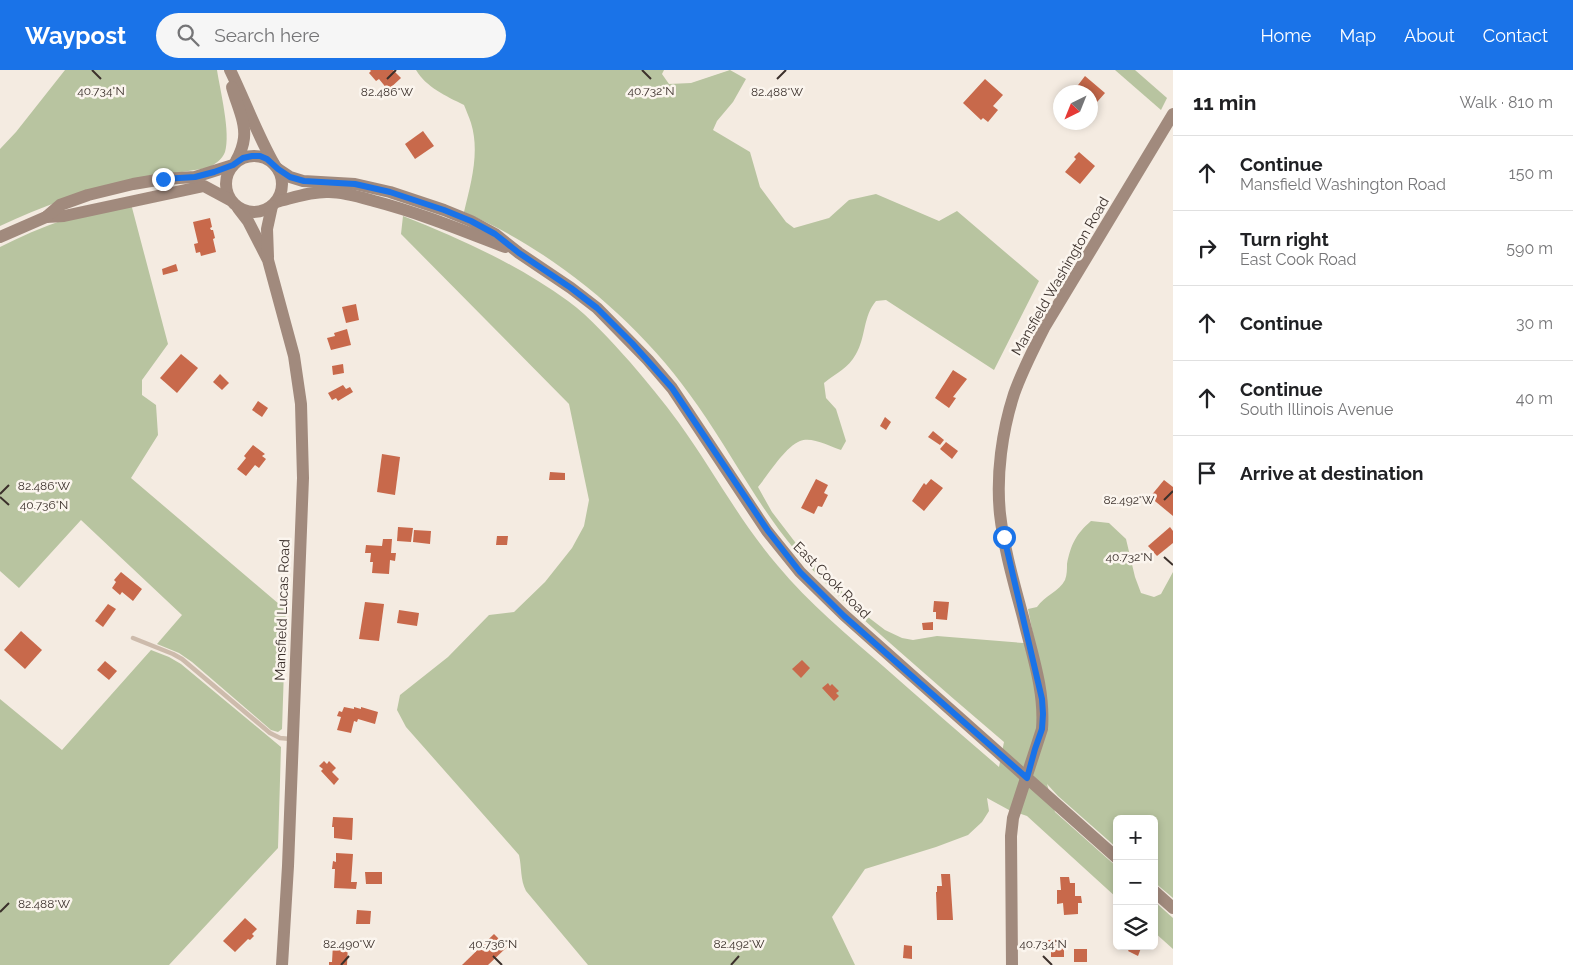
<!DOCTYPE html>
<meta charset="utf-8">
<style>
body{margin:0;font-family:Raleway,sans-serif;background:#f6f6f6;color:#202124}
.controls{position:absolute;right:15px;bottom:15px;display:grid;overflow:hidden;border-radius:8px;box-shadow:0 2px 8px #0003}
.controls button{width:45px;height:45px;display:grid;place-items:center;padding:0;border:0;border-bottom:1px solid #e0e0e0;background:#fff;color:#202124;font:25px sans-serif}
.compass{position:absolute;left:1053px;top:15px;width:45px;height:45px;border-radius:50%;background:#fff;box-shadow:0 2px 8px #0003;rotate:223deg}
.stop{position:absolute;width:15px;height:15px;margin:-11px;border:4px solid #1a73e8;border-radius:50%;background:#fff}
.stop.end{background:#1a73e8;border-color:#fff;box-shadow:0 1px 5px #0008}
.list{margin:0;padding:0;list-style:none}
h2{display:flex;justify-content:space-between;align-items:center;height:65px;margin:0;padding:0 20px;font-size:21px}
h2 small{font-size:16px;font-weight:400;color:#757577}
.list li{display:grid;grid-template-columns:32px 1fr auto;gap:15px;align-items:center;box-sizing:border-box;height:75px;padding:0 20px;border-top:1px solid #e0e0e0}
.list b{display:block;font-size:19px;white-space:nowrap}
.list p{margin:0;font-size:16px;white-space:nowrap;color:#757577}
.list em{font-size:16px;font-style:normal;color:#757577}
.icon{flex:none;width:28px;height:28px;fill:none;stroke:currentColor;stroke-width:2;stroke-linecap:round;stroke-linejoin:round}
.map{position:relative;flex:none;width:1173px;height:895px;overflow:hidden}
header{display:flex;align-items:center;gap:30px;box-sizing:border-box;height:70px;padding:0 25px;background:#1a73e8;color:#fff}
header strong{font-size:24px}
nav{display:flex;gap:28px;margin-inline-start:auto;font-size:18px}
.search{width:350px;height:45px;background:#f6f6f6;display:flex;align-items:center;gap:12px;box-sizing:border-box;padding:0 18px;border-radius:28px;color:#757577;font-size:19px}
main{display:flex}
aside{flex:1;background:#fff}
.map>svg:first-child{display:block}
</style>
<header>
<strong>Waypost</strong>
<div class="search"><svg class="icon" aria-label="search" viewBox="0 0 24 24"><circle cx="10" cy="10" r="6"/><path d="M15 15l6 6"/></svg>Search here</div>
<nav><a>Home</a><a>Map</a><a>About</a><a>Contact</a></nav>
</header>
<main>
<div class="map">
<svg width="1173" height="895" viewBox="0 0 1173 895">
<rect width="100%" height="100%" fill="#f4ebe1"/>
<g fill="#b8c4a0">
<path d="M 65,0 L 217,0 C 220,20 231,63 225,82 C 222,90 215,94 208,98 C 182,102 154,106 128,111 C 84,121 41,137 0,156 L 0,79 L 16,62 Z"/>
<path d="M 416,0 L 664,0 L 662,4 L 669,14 L 691,13 L 730,0 L 746,9 L 733,32 L 717,51 L 713,60 L 750,82 L 760,117 L 786,152 L 794,158 L 829,148 L 849,130 L 876,124 L 939,151 L 957,141 L 1039,211 L 994,300 L 886,230 L 876,231 C 863,246 866,267 856,284 C 848,299 837,302 824,313 L 826,328 L 836,339 L 846,371 L 841,380 C 830,376 811,366 800,371 C 785,377 768,405 758,417 L 772,442 L 808,489 L 868,547 L 885,560 L 902,568 L 913,570 L 937,566 L 1023,573 L 1034,569 L 1028,539 L 1037,537 C 1044,526 1060,521 1065,510 C 1067,505 1067,499 1067,494 C 1071,474 1076,464 1091,451 L 1109,453 L 1126,469 L 1135,507 L 1141,523 L 1154,527 L 1161,524 L 1173,502 L 1173,828 L 1154,812 L 1154,749 L 1117,749 L 1117,778 L 1058,726 L 1047,714 L 1055,742 L 1117,797 L 1117,828 L 1027,746 L 1009,740 L 987,728 L 989,741 L 982,752 L 968,765 L 936,777 L 865,799 L 832,847 L 855,895 L 588,895 L 526,821 C 520,809 522,798 519,785 L 406,657 L 397,640 L 400,625 L 448,587 L 489,545 L 514,542 L 545,512 L 572,478 L 584,456 L 589,430 L 569,334 L 401,164 L 403,146 C 461,169 517,194 568,231 C 591,248 610,270 630,292 C 647,312 664,332 679,353 C 713,400 740,452 778,496 C 809,533 847,565 883,596 C 921,630 960,663 999,697 L 1004,672 C 969,642 934,612 899,581 C 863,549 826,517 795,480 C 758,436 731,383 698,336 C 642,254 555,181 464,142 C 471,113 480,82 471,53 C 469,47 466,40 464,35 C 446,26 426,17 416,0 Z"/>
<polygon points="1115,0 1135,0 1167,28 1161,40"/>
<path d="M 130,130 L 168,274 L 142,310 L 142,325 L 156,335 L 158,365 L 131,408 L 286,540 L 282,659 L 278,662 L 271,660 L 192,592 L 179,583 L 157,574 L 182,545 L 81,450 L 19,518 L 0,501 L 0,177 C 41,156 86,141 130,130 Z"/>
<polygon points="151,580 169,587 181,594 281,677 278,778 169,895 0,895 0,629 62,680"/>
<polygon points="1154,831 1173,848 1173,879 1154,862"/>
</g>
<g fill="#c8694b">
<polygon points="370,0 393,0 401,8 388,20 379,9 376,11 369,3 371,1"/>
<polygon points="1085,6 1105,23 1090,40 1090,22 1079,22 1075,19"/>
<polygon points="985,9 1003,25 993,36 998,40 988,52 983,48 981,50 963,33"/>
<polygon points="423,61 434,76 415,89 405,74"/>
<polygon points="1079,82 1095,96 1080,114 1065,102 1076,89 1074,87"/>
<polygon points="210,148 212,157 210,158 211,160 213,160 215,168 213,169 216,182 201,186 200,182 196,183 194,174 198,173 193,152"/>
<polygon points="176,194 178,201 163,205 162,199"/>
<polygon points="356,234 359,250 346,253 342,237"/>
<polygon points="347,259 351,275 331,280 327,268 335,266 334,263"/>
<polygon points="181,284 198,298 177,323 160,308"/>
<polygon points="343,294 344,303 333,305 332,296"/>
<polygon points="953,300 967,309 953,327 956,328 949,338 935,328"/>
<polygon points="220,304 229,313 222,320 213,312"/>
<polygon points="343,315 346,319 350,317 353,322 338,331 336,328 332,330 328,323"/>
<polygon points="258,331 268,338 262,347 252,340"/>
<polygon points="885,347 891,352 886,360 880,356"/>
<polygon points="933,361 944,370 940,375 928,367"/>
<polygon points="946,372 958,381 952,389 940,379"/>
<polygon points="253,375 265,384 262,386 266,389 259,398 255,395 246,406 237,399 246,388 244,386"/>
<polygon points="382,384 400,387 395,425 377,422"/>
<polygon points="550,402 565,403 565,410 549,410"/>
<polygon points="816,409 828,415 824,423 828,425 822,437 818,436 814,444 801,438"/>
<polygon points="931,409 943,418 924,441 912,431 924,413 926,415"/>
<polygon points="1164,410 1173,417 1173,446 1150,427"/>
<polygon points="398,457 413,458 411,472 397,471"/>
<polygon points="1170,457 1173,461 1173,473 1157,486 1148,476"/>
<polygon points="414,460 431,461 430,474 413,472"/>
<polygon points="497,466 508,466 507,475 496,475"/>
<polygon points="383,469 392,469 391,483 396,483 395,491 390,490 389,504 372,503 373,492 370,492 371,483 365,483 366,475 382,476"/>
<polygon points="121,502 142,519 133,531 122,522 120,525 112,518 116,512 114,510"/>
<polygon points="934,531 949,532 947,550 936,549 936,542 933,542"/>
<polygon points="365,532 384,534 379,571 359,569"/>
<polygon points="108,534 116,539 103,557 95,551"/>
<polygon points="399,540 419,543 417,556 397,553"/>
<polygon points="933,552 933,560 923,560 922,553"/>
<polygon points="21,561 42,580 25,599 4,580"/>
<polygon points="802,590 810,598 801,608 792,599"/>
<polygon points="105,591 117,601 109,610 97,600"/>
<polygon points="828,613 830,616 832,614 839,621 836,623 839,626 834,631 822,618"/>
<polygon points="344,637 354,639 354,637 361,639 361,637 378,642 375,654 358,649 357,652 354,651 351,663 337,660 341,647 337,646 339,641 342,642"/>
<polygon points="324,691 327,694 329,691 336,698 332,702 339,709 334,715 321,701 323,699 319,696"/>
<polygon points="333,747 353,748 352,770 334,768 334,757 332,757"/>
<polygon points="336,783 353,784 351,812 357,812 356,819 334,818 335,799 332,799 333,791 336,792"/>
<polygon points="365,802 382,802 382,814 366,814"/>
<polygon points="941,804 950,804 953,850 937,850 936,822 937,822 937,816 942,816"/>
<polygon points="1060,807 1069,807 1070,813 1075,813 1075,826 1081,826 1082,833 1078,833 1078,844 1064,845 1063,833 1057,834 1057,820 1061,820"/>
<polygon points="357,840 371,841 370,854 356,854"/>
<polygon points="245,848 257,859 252,864 254,866 250,870 248,869 235,882 223,871"/>
<polygon points="494,864 507,877 488,895 462,895"/>
<polygon points="1066,869 1067,878 1064,878 1064,887 1051,887 1051,880 1048,880 1048,870"/>
<polygon points="333,874 348,874 347,895 329,895 329,892 332,892"/>
<polygon points="904,875 912,876 912,889 903,888"/>
<polygon points="1131,876 1136,876 1141,878 1138,886 1128,881"/>
<rect x="1074" y="879" width="13" height="13"/>
</g>
<g fill="none" stroke-linecap="round" stroke-linejoin="round">
<polyline stroke="#cdbbac" stroke-width="4.5" points="133,568 173,584 182,589 270,663 280,668 291,669"/>
<g stroke="#a18a7d" stroke-width="12">
<path d="M 230,0 C 245,31 257,64 274,94"/>
<path d="M 232,17 C 236,33 246,52 244,68 C 243,77 240,84 236,91"/>
<circle cx="254" cy="114" r="28"/>
<polyline points="278,99 290,107 303,111 355,114 390,122 444,140 471,151 495,164 519,183 571,218 597,238 648,290 672,318 767,461 800,502 844,545 1117,788"/>
<path d="M 276,132 C 293,128 311,121 329,122 C 344,122 360,127 374,131 C 420,143 461,160 505,177"/>
<polyline points="238,138 248,151 268,190 294,286 301,334 303,408 288,796 282,895"/>
<polyline points="46,147 64,146 204,116 230,130"/>
<polyline points="0,167 46,147 60,135 88,125 133,114 163,109 195,107 233,95"/>
<polyline points="268,187 267,159 272,136"/>
<polyline points="1154,821 1173,838"/>
<path d="M 1012,895 L 1011,766 L 1013,748 L 1042,659 C 1045,621 1032,584 1023,547 C 1014,513 1004,479 1000,444 C 996,405 1002,361 1014,324 C 1022,301 1033,280 1044,258 L 1173,44"/>
</g>
</g>
<g fill="none" stroke-linecap="round" stroke-linejoin="round">
<polyline stroke="#1a73e8" stroke-width="6" points="163,109 195,107 214,102 233,95 243,88 252,86 260,86 267,89 278,99 290,107 304,111 355,114 390,122 444,140 471,151 495,164 519,183 571,218 597,238 632,273 672,318 768,461 800,502 844,546 1027,708 1035,679 1042,659 1043,644 1042,629 1004,467"/>
</g>
<path fill="none" stroke="#3b302b" stroke-width="2" d="M 92,0 L 101,9M 642,0 L 651,9M 387,9 L 396,0M 777,9 L 786,0M 0,424 L 9,415M 0,427 L 9,435M 1164,430 L 1173,421M 1164,487 L 1173,495M 0,842 L 9,833M 493,886 L 502,895M 1043,886 L 1052,895M 341,895 L 349,886M 731,895 L 739,886"/>
<g text-anchor="middle" stroke-width="5" stroke-linejoin="round" paint-order="stroke">
<g font-size="14" fill="#3b302b" stroke="#fbf5ee">
<text transform="translate(1060 206) rotate(-60)" y="5">Mansfield Washington Road</text>
<text transform="translate(832 510) rotate(45)" y="5">East Cook Road</text>
<text transform="translate(282 540) rotate(-88)" y="5">Mansfield Lucas Road</text>
</g>
</g>
<g font-size="12" text-anchor="middle" fill="#3b302b" stroke="#fbf5ee" stroke-width="5" stroke-linejoin="round" paint-order="stroke">
<text x="101" y="25">40.734°N</text>
<text x="651" y="25">40.732°N</text>
<text x="387" y="26">82.486°W</text>
<text x="777" y="26">82.488°W</text>
<text x="44" y="420">82.486°W</text>
<text x="1129" y="434">82.492°W</text>
<text x="44" y="439">40.736°N</text>
<text x="1129" y="491">40.732°N</text>
<text x="44" y="838">82.488°W</text>
<text x="349" y="878">82.490°W</text>
<text x="739" y="878">82.492°W</text>
<text x="493" y="878">40.736°N</text>
<text x="1043" y="878">40.734°N</text>
</g>
</svg>
<div class="controls">
<button>+</button>
<button>−</button>
<button><svg class="icon" aria-label="layers" viewBox="0 0 24 24"><path d="M12 4l9 5-9 5-9-5zM3 14l9 5 9-5"/></svg></button>
</div>
<svg class="compass" viewBox="-18 -18 36 36"><path d="M0-13l5 13h-10z" fill="#e53935"/><path d="M0 13l5-13h-10z" fill="#757577"/></svg>
<div class="stop" style="left:1004px;top:467px"></div>
<div class="stop end" style="left:163px;top:109px"></div>
</div>
<aside>
<h2>11 min<small>Walk · 810 m</small></h2>
<ul class="list">
<li><svg class="icon" aria-label="ahead" viewBox="0 0 24 24"><path d="M12 20V5M6 11l6-6 6 6"/></svg><div><b>Continue</b><p>Mansfield Washington Road</p></div><em>150 m</em></li>
<li><svg class="icon" aria-label="right" viewBox="0 0 24 24"><path d="M7 20v-9h11M14 6l5 5-5 5"/></svg><div><b>Turn right</b><p>East Cook Road</p></div><em>590 m</em></li>
<li><svg class="icon" aria-label="ahead" viewBox="0 0 24 24"><path d="M12 20V5M6 11l6-6 6 6"/></svg><div><b>Continue</b></div><em>30 m</em></li>
<li><svg class="icon" aria-label="ahead" viewBox="0 0 24 24"><path d="M12 20V5M6 11l6-6 6 6"/></svg><div><b>Continue</b><p>South Illinois Avenue</p></div><em>40 m</em></li>
<li><svg class="icon" aria-label="arrive" viewBox="0 0 24 24"><path d="M6 21V4h12l-3 4 3 4H6"/></svg><div><b>Arrive at destination</b></div></li>
</ul>
</aside>
</main>
